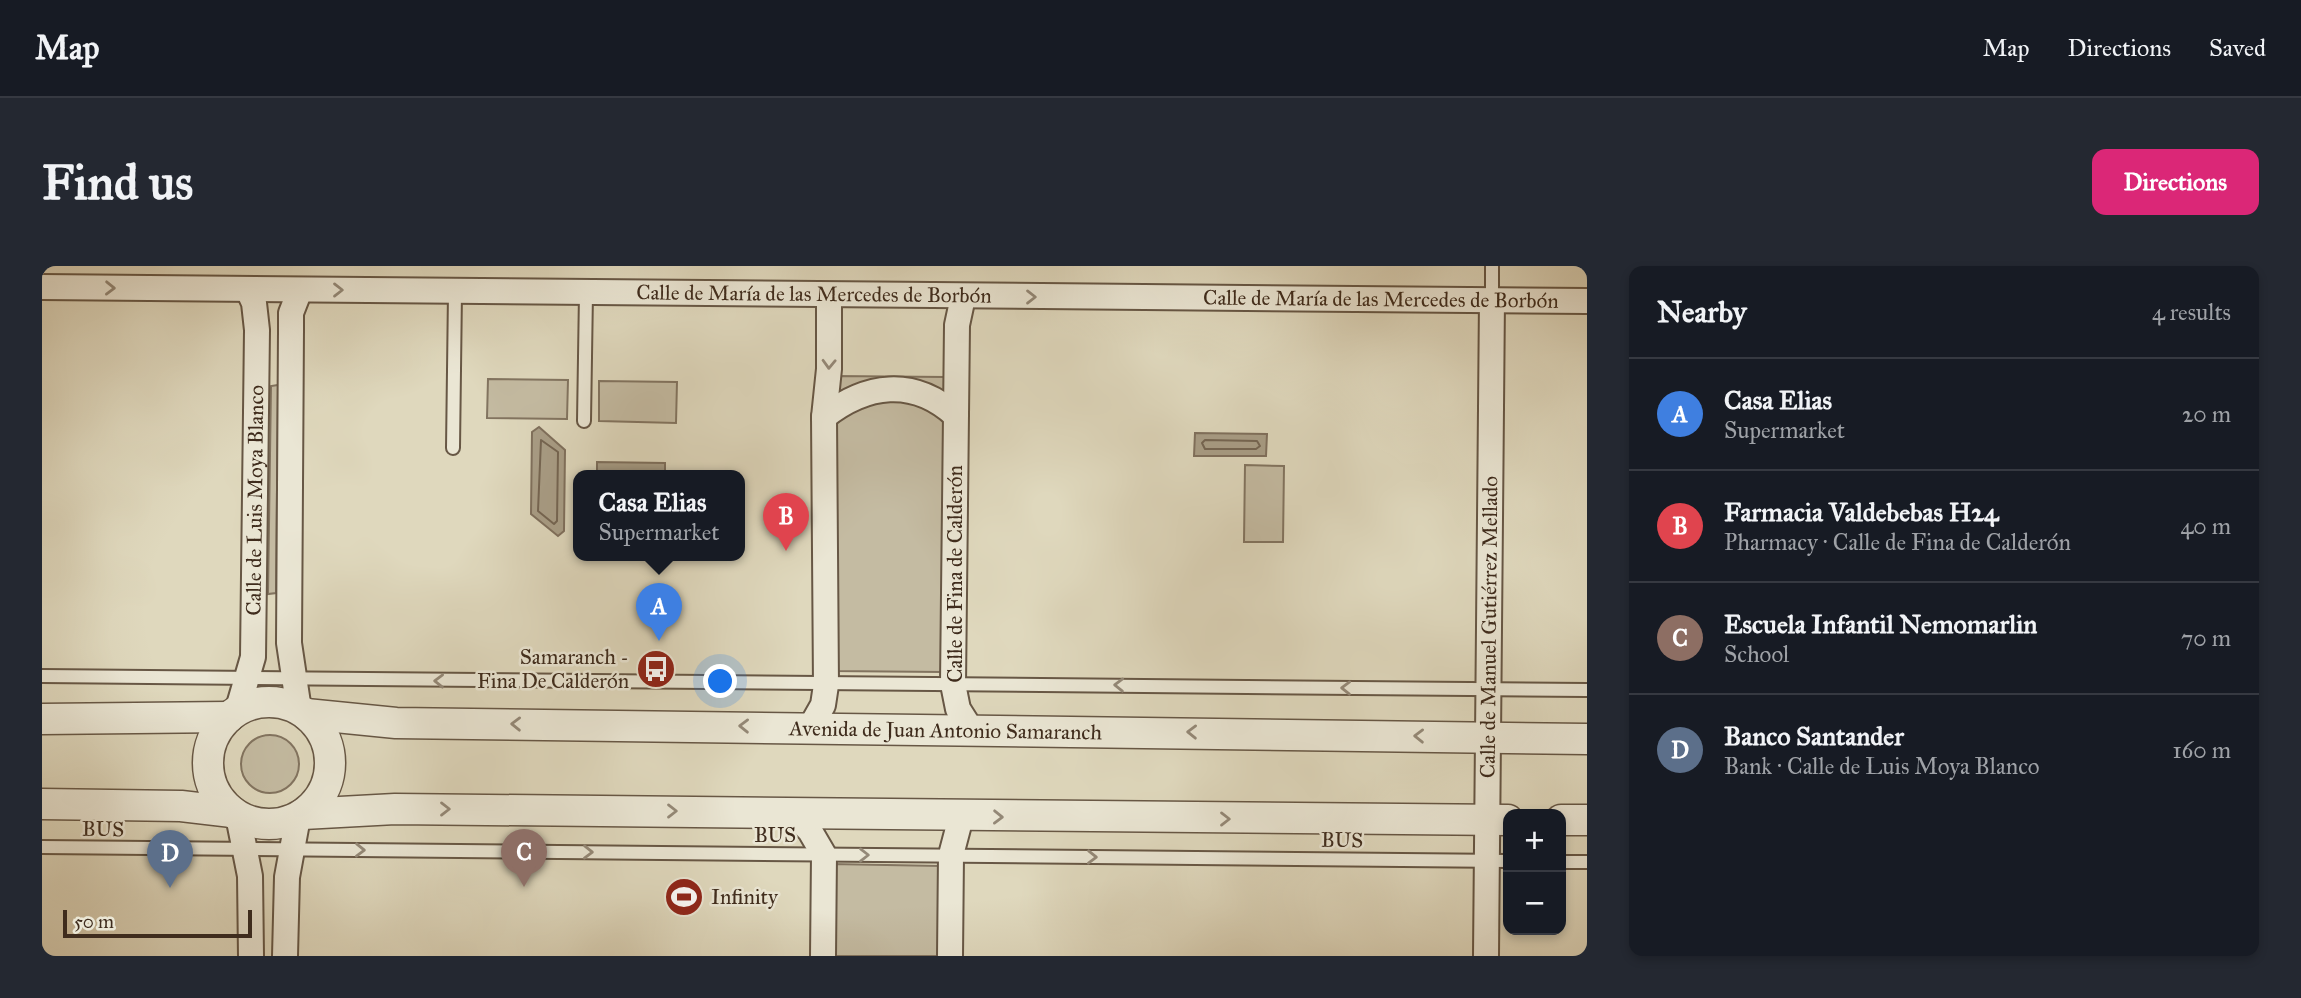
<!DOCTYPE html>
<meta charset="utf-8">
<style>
body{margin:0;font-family:"IM FELL Great Primer",serif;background:#242831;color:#f1f3f6}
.controls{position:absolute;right:21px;bottom:21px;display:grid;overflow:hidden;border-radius:14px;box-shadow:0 4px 10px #0003}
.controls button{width:63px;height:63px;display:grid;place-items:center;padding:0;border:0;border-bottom:2px solid #363941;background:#171b24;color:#f1f3f6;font:35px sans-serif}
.scale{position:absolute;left:21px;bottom:18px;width:189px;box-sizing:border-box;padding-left:7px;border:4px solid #3f2c1d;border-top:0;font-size:19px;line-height:24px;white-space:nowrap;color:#3f2c1d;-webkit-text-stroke:5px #eae6d4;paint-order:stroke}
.you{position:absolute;left:679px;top:416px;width:24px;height:24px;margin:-18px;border:5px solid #fff;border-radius:50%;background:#1a73e8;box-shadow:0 0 0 10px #1a73e833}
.badge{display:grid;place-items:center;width:46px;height:46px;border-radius:50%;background:#db2777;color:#fff;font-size:23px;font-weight:700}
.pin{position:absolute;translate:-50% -58px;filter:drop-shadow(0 2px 4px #0008)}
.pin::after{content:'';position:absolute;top:37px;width:24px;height:21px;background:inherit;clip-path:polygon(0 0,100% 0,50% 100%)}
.popup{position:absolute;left:531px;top:204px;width:172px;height:91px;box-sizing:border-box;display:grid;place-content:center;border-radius:14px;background:#171b24;filter:drop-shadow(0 2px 5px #0005);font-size:23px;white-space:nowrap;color:#9ea1a6}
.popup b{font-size:26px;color:#f1f3f6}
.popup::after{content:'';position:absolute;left:50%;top:100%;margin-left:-14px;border:14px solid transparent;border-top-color:#171b24}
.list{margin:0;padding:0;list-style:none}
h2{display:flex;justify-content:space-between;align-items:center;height:91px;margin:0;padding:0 28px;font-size:30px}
h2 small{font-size:23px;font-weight:400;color:#9ea1a6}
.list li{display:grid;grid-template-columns:46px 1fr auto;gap:21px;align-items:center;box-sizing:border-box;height:112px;padding:0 28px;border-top:2px solid #363941}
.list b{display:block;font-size:26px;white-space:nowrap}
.list p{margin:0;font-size:23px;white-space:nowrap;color:#9ea1a6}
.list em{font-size:23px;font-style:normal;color:#9ea1a6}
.map{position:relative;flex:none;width:1545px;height:690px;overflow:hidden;border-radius:14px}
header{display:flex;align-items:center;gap:42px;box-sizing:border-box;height:98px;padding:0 35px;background:#171b24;border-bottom:2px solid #363941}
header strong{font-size:33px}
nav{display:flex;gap:38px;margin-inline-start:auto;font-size:24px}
.intro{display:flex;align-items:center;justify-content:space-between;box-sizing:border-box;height:168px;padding:0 42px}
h1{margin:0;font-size:49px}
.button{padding:18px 32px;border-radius:14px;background:#db2777;color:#fff;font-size:24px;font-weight:700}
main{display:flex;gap:42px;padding:0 42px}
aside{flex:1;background:#171b24;border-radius:14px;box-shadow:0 4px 10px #0003}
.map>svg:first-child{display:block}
</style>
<header>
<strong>Map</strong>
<nav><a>Map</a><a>Directions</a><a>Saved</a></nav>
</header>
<div class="intro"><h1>Find us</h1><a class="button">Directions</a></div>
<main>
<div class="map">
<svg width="1545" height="690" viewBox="0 0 1545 690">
<rect width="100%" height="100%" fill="#dfd8bd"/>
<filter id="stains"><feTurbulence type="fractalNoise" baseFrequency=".00286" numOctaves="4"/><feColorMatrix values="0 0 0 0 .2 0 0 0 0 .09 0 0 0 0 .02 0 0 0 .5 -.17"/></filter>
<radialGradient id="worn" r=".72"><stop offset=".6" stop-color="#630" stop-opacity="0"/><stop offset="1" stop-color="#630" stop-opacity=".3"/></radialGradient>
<g fill="#c4bba2" stroke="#827460" stroke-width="2">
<polygon points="793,110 903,111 900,406 789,405"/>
<polygon points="446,113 526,114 525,153 445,152"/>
<polygon points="557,115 635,116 634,157 557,155"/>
<polygon points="236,119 234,327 226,328 229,120"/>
<polygon points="1203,199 1242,200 1241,276 1202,276"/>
<circle cx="228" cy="498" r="29"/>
<polygon points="789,598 900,600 898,690 788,690"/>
</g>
<g fill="#a99e87" stroke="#7f705d" stroke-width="2">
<polygon points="497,161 523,184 522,265 516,270 489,248 490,166"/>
<polygon points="1153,167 1225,168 1224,190 1152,190"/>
<polygon points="555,196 623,197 623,209 555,209"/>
</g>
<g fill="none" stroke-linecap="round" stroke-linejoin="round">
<g stroke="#746552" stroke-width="2">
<polygon points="499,174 516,186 515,255 512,258 496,245"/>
<polygon points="1163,174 1215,175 1218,180 1214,183 1163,183 1160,177"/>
</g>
<defs>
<g id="service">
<polyline points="1450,33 1450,0"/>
<polyline points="542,155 544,27"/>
<polyline points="411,182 413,26"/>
<polyline points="0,410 1545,424"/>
<polyline points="0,581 1466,595"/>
<polyline points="1519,596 1545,596"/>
</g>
<g id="minor">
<path id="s1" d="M 0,21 L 1545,35"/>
<polyline points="921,31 915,59 911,418 916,443 928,462"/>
<path d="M 782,151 C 824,118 871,111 913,149"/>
<polyline points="257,444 247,377 249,63 249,47 258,24"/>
<path id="s2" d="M 195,446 L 211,391 L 215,64 L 212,37 L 206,24"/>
<polyline points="768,462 781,439 784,419 782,151 787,103 787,30"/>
<polyline points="752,548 768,565 782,589 781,690"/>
<polyline points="196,550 208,610 209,690"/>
<polyline points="243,690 245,611 256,551"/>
<polyline points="908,690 909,589 919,551"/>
<path id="s3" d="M 1444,690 L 1450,33"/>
</g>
<g id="tertiary">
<circle cx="227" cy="497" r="61"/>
<path id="s4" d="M 264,448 L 354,457 L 1545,473"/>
<polyline points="0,453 187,451"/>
<polyline points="0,538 139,540 190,546"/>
<polyline points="261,548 353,543 1466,554"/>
<polyline points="1519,554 1545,554"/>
</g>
</defs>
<use href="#service" stroke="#675745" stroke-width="16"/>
<use href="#minor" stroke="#675745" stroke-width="28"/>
<use href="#tertiary" stroke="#675745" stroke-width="33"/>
<use href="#service" stroke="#eae6d4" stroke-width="12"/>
<use href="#minor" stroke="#eae6d4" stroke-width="24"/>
<use href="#tertiary" stroke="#eae6d4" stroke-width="30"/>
</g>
<defs><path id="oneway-chevron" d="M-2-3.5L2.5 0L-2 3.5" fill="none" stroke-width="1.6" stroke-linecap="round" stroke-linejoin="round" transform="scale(1.75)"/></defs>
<g stroke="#948978">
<use href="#oneway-chevron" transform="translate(68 22) rotate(1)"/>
<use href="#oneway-chevron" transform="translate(296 24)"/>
<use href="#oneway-chevron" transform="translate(989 31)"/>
<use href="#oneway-chevron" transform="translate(787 98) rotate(92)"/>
<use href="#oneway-chevron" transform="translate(397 415) rotate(-179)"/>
<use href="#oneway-chevron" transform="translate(1077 419) rotate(-179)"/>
<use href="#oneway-chevron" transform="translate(1304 422) rotate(-179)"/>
<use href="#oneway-chevron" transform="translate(474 458) rotate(-179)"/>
<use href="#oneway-chevron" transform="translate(702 460) rotate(-179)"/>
<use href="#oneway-chevron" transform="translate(1150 466) rotate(-179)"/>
<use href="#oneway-chevron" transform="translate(1377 470) rotate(-179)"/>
<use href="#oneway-chevron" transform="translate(403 543)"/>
<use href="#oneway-chevron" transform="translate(630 545)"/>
<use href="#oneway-chevron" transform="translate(956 551) rotate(1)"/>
<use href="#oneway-chevron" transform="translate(1183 553)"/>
<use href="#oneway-chevron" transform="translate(318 584) rotate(1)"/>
<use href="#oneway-chevron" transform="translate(546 586) rotate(1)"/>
<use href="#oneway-chevron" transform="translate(822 589)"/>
<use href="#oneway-chevron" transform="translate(1050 591) rotate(1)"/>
</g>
<defs>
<symbol id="bus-disc" viewBox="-11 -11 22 22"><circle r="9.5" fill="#8f2418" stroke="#eae6d4"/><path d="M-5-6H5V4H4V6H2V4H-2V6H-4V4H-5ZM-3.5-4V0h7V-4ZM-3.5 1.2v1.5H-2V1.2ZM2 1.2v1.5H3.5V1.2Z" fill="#fff"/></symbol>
<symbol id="stadium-disc" viewBox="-11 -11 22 22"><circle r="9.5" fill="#8f2418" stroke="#eae6d4"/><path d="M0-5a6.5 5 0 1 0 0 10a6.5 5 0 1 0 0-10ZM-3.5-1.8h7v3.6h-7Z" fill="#fff"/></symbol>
</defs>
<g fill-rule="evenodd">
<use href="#bus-disc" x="592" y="381" width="44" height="44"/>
<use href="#stadium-disc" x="620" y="609" width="44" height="44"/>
</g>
<g text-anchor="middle" stroke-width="5" stroke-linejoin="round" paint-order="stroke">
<g font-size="21" fill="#3f2c1d" stroke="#eae6d4">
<text dy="7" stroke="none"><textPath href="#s1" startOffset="772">Calle de María de las Mercedes de Borbón</textPath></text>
<text dy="7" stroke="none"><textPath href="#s1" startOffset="1339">Calle de María de las Mercedes de Borbón</textPath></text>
<text dy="7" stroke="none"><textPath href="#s2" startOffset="214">Calle de Luis Moya Blanco</textPath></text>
<text transform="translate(913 308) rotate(-90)" y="7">Calle de Fina de Calderón</text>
<text dy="7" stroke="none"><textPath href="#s3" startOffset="329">Calle de Manuel Gutiérrez Mellado</textPath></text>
<text dy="7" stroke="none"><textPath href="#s4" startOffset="640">Avenida de Juan Antonio Samaranch</textPath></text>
<text transform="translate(61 563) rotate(1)" y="7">BUS</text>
<text x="733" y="576">BUS</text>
<text transform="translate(1300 574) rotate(1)" y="7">BUS</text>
</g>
<g font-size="21" fill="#3f2c1d" stroke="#eae6d4" text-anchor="end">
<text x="587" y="398">Samaranch -<tspan x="587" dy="24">Fina De Calderón</tspan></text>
<text x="669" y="638" text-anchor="start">Infinity</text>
</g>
</g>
<rect width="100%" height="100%" filter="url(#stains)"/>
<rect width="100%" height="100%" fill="url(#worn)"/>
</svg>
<div class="controls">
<button>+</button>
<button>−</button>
</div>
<div class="scale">50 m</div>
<div class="you"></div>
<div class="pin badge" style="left:617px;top:375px;background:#3f7fe0">A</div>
<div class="popup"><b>Casa Elias</b>Supermarket</div>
<div class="pin badge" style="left:744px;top:285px;background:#e0444e">B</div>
<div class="pin badge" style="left:482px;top:621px;background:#8d6e63">C</div>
<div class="pin badge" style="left:128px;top:622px;background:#5c6f8a">D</div>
</div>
<aside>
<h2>Nearby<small>4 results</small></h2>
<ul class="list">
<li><span class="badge" style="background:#3f7fe0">A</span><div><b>Casa Elias</b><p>Supermarket</p></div><em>20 m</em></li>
<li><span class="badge" style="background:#e0444e">B</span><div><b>Farmacia Valdebebas H24</b><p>Pharmacy · Calle de Fina de Calderón</p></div><em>40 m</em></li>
<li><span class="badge" style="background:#8d6e63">C</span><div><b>Escuela Infantil Nemomarlin</b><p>School</p></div><em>70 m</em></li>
<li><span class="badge" style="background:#5c6f8a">D</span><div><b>Banco Santander</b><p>Bank · Calle de Luis Moya Blanco</p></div><em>160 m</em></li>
</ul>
</aside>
</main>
